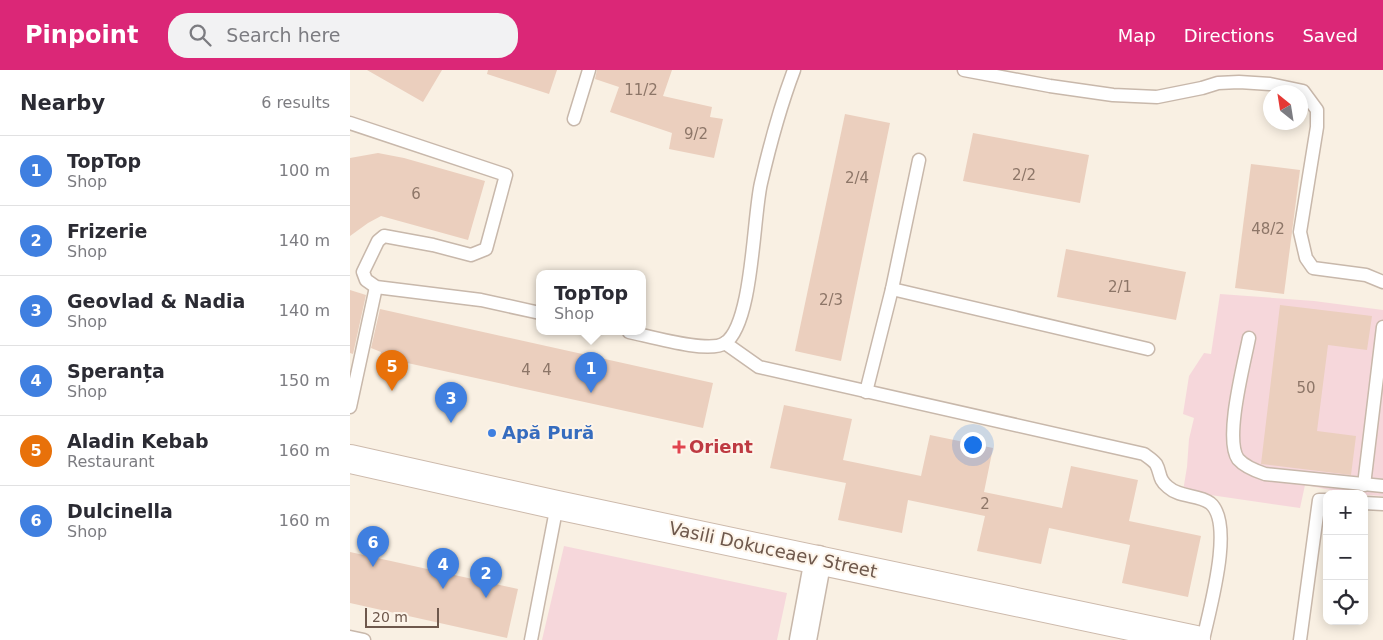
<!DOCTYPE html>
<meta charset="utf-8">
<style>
body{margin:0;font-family:"DejaVu Sans",sans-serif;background:#f2f2f3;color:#2b2b33}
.controls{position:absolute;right:15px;bottom:15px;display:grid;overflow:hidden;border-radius:10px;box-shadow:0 2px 12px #0003}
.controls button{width:45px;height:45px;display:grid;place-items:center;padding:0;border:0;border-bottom:1px solid #e1e1e2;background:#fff;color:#2b2b33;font:25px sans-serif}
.compass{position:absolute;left:913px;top:15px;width:45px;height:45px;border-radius:50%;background:#fff;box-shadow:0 2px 12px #0003;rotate:330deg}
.scale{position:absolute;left:15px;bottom:12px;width:74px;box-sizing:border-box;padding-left:5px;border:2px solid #6e584c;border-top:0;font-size:14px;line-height:18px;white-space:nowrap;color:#6e584c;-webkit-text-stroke:4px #fdf4e9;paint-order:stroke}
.you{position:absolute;left:622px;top:374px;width:18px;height:18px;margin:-12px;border:4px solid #fff;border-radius:50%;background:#1a73e8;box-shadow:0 0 0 8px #1a73e833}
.badge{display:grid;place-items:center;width:32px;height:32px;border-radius:50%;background:#db2777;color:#fff;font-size:16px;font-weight:700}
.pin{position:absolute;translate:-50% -41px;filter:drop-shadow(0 1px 2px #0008)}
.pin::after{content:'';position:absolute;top:26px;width:18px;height:15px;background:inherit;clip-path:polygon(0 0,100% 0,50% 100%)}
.popup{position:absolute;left:186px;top:200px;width:110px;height:65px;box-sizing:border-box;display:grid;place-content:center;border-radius:10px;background:#fff;filter:drop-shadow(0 1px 4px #0005);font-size:16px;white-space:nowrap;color:#7c7c81}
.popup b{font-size:19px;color:#2b2b33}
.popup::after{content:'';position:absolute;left:50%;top:100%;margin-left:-10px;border:10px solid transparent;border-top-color:#fff}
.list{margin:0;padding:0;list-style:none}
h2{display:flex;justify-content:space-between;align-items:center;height:65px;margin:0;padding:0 20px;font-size:21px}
h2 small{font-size:16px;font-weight:400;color:#7c7c81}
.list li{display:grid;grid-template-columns:32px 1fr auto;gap:15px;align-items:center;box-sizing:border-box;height:70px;padding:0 20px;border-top:1px solid #e1e1e2}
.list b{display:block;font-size:19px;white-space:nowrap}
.list p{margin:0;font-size:16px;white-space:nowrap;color:#7c7c81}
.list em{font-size:16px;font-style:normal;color:#7c7c81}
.icon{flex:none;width:28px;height:28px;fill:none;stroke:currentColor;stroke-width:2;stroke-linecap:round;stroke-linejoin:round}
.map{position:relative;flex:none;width:1033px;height:570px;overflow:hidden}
header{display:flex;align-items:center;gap:30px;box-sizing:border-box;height:70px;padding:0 25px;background:#db2777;color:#fff}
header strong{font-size:24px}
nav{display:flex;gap:28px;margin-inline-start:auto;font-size:18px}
.search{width:350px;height:45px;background:#f2f2f3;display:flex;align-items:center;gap:12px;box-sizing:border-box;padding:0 18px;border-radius:20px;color:#7c7c81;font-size:19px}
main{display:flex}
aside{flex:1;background:#fff}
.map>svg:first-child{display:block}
</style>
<header>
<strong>Pinpoint</strong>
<div class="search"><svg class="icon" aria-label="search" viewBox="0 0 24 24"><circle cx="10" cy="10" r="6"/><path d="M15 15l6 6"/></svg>Search here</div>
<nav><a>Map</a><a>Directions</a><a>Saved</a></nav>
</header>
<main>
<aside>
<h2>Nearby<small>6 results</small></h2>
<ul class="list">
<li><span class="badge" style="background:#3f7fe0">1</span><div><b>TopTop</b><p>Shop</p></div><em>100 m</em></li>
<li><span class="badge" style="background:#3f7fe0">2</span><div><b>Frizerie</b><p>Shop</p></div><em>140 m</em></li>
<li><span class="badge" style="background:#3f7fe0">3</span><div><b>Geovlad &amp; Nadia</b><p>Shop</p></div><em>140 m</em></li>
<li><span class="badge" style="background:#3f7fe0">4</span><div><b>Speranța</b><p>Shop</p></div><em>150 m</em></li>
<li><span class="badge" style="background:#e8710a">5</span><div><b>Aladin Kebab</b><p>Restaurant</p></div><em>160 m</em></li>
<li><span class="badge" style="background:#3f7fe0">6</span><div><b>Dulcinella</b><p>Shop</p></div><em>160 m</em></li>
</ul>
</aside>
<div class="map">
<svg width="1033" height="570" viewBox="0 0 1033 570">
<rect width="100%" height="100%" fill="#f9f0e3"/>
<g fill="#f6d7db">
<polygon points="870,224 964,231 1033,240 1033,426 981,423 981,420 955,415 950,438 833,421 837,397 839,369 844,348 833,344 839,306 854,283 861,284"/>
<polygon points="214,476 437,523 427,570 192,570"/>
</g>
<g fill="#ebcfbe">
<polygon points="17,0 92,0 73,32"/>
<polygon points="138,0 207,0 199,24 137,4"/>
<polygon points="247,0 322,0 313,26 362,37 360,47 373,49 364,88 319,79 322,63 260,42 269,17 245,9"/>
<polygon points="495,44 540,53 491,291 445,281"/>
<polygon points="623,63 739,85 730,133 613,111"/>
<polygon points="28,83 54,88 135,111 118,170 31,146 18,153 0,166 0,88"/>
<polygon points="901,94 950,100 934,224 885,218"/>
<polygon points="716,179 836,202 826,250 707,227"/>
<polygon points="0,220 16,225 3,284 0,283"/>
<polygon points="930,235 1022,246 1017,280 978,275 967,361 1006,366 1001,405 911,394"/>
<polygon points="30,239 363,313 353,358 30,287 31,282 21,278"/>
<polygon points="434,335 502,349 493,390 571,406 580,365 643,378 634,422 712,438 721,396 788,410 779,451 851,466 838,527 772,513 780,475 699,458 691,494 627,481 635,446 558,430 552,463 488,450 496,413 420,398"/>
<polygon points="0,482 168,519 157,568 0,533"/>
</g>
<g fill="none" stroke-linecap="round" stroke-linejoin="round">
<defs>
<g id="lane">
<polyline points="614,0 700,16 763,25 807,27 852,18 868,13 889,12 920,14 953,21 967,40 967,57 950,162 956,188 963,198 1016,205 1033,212"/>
<polyline points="224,49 239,0"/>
<polyline points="0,53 156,105 136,179 121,185 83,175 34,166 28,171 13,202 16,210 26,217 131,230 190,243"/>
<polyline points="542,219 798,279"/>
<path d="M 279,262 C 299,266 359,284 375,273 C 403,254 403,147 411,113 C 420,74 430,37 444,0"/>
<path d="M 899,268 C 894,294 874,369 888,389 C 895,397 906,401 915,404 L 1033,416"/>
<path d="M 375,273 L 409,297 L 794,384 C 798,387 803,390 806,394 C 811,403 808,409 818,417 C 830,428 848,424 860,433 C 885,453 859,541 853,570"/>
<polyline points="516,322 542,219 569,90"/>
<polyline points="0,337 26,217"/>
<polyline points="1014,415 1033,257"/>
<polyline points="1014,433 1033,434"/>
<polyline points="0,567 14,570"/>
<polyline points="181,570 207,435"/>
<polyline points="950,570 969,430 977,430"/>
</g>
<polyline id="street" points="453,570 468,489"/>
<polyline id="secondary" points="0,389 207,435 846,570"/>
</defs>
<use href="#lane" stroke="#c8b8ab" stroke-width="15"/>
<use href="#street" stroke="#c8b8ab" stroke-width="29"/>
<use href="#secondary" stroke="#cdbaac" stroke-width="30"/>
<use href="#lane" stroke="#fff" stroke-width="12"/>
<use href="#street" stroke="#fff" stroke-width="26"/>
<use href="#secondary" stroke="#fff" stroke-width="28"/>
</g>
<circle fill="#3f7fe0" stroke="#fdf4e9" stroke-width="2" cx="142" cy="363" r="5"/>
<path fill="#e0444e" stroke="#fdf4e9" stroke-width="2" d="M326.5 369.5h5v5h5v5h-5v5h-5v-5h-5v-5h5z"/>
<g text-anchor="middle" stroke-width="4" stroke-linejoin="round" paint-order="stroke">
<g font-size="15" fill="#8d7668">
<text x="291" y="25">11/2</text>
<text x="346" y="69">9/2</text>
<text x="674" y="110">2/2</text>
<text x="507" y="113">2/4</text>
<text x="66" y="129">6</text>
<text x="918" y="164">48/2</text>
<text x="770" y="222">2/1</text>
<text x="481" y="235">2/3</text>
<text x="176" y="305">4</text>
<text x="197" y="305">4</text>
<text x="956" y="323">50</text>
<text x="635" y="439">2</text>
</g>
<g font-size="18" font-weight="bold" fill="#366cbe" stroke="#fdf4e9" text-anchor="start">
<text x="152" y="369">Apă Pură</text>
</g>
<g font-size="18" font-weight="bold" fill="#be3a42" stroke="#fdf4e9" text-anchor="start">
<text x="339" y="383">Orient</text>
</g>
<g font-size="18" fill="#6e584c" stroke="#fdf4e9">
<text transform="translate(423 480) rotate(12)" y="6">Vasili Dokuceaev Street</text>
</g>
</g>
</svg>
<div class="controls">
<button>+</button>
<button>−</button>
<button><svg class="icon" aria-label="locate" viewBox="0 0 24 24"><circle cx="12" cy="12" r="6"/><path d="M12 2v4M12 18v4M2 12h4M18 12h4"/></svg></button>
</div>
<svg class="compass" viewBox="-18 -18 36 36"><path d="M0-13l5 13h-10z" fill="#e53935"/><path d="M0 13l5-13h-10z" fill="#7c7c81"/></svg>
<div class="scale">20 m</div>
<div class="you"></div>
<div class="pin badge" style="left:241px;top:323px;background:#3f7fe0">1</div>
<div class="popup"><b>TopTop</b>Shop</div>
<div class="pin badge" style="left:136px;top:528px;background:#3f7fe0">2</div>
<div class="pin badge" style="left:101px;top:353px;background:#3f7fe0">3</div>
<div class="pin badge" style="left:93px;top:519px;background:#3f7fe0">4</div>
<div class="pin badge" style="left:42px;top:321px;background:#e8710a">5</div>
<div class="pin badge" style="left:23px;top:497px;background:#3f7fe0">6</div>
</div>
</main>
